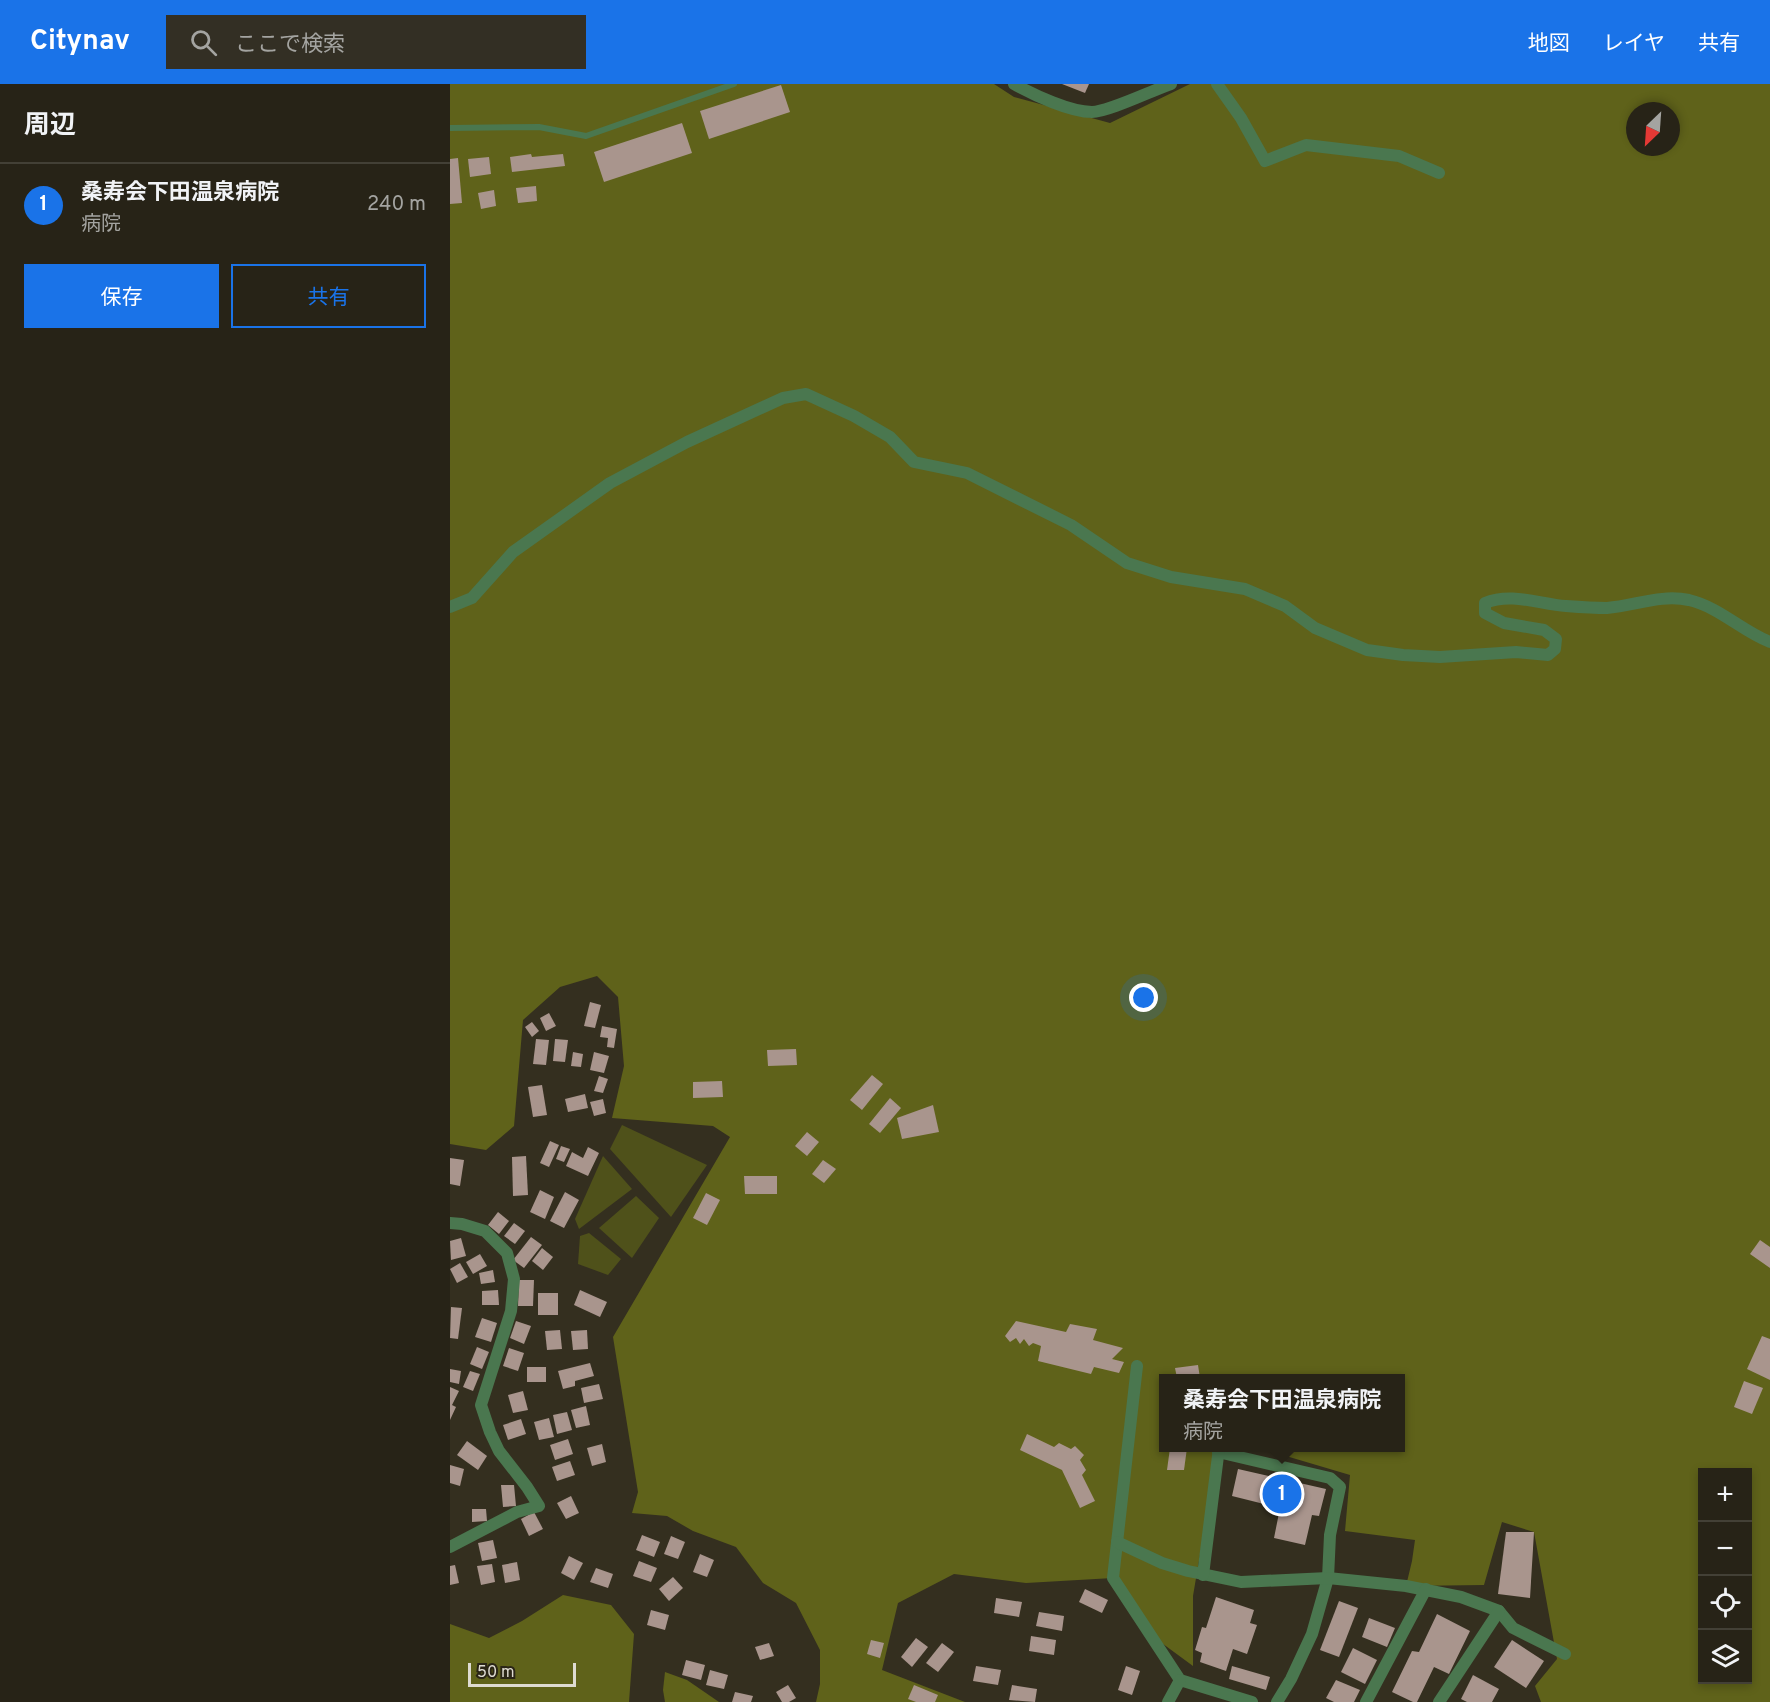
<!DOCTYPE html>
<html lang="ja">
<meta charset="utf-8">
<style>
body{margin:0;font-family:Overpass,"Noto Sans JP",sans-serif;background:#332f24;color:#f1f3f6}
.controls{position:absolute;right:18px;bottom:18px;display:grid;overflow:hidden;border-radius:0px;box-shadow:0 3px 9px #0003}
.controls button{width:54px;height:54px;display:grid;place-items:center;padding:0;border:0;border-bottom:2px solid #434036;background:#272317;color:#f1f3f6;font:30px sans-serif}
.compass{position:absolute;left:1176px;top:18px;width:54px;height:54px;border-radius:50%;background:#272317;box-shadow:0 3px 9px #0003;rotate:205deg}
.scale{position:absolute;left:18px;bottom:15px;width:108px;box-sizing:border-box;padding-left:6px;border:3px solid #dedbd1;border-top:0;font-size:16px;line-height:21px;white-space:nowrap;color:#dedbd1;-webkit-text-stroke:4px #2a2516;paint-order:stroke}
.you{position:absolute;left:694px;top:914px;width:21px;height:21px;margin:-15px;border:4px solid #fff;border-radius:50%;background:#1a73e8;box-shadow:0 0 0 9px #1a73e833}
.badge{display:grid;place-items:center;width:39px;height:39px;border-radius:50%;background:#1a73e8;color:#fff;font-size:20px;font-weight:700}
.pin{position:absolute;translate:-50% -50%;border:3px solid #fff;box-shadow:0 2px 6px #0006}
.popup{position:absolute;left:709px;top:1290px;width:246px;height:78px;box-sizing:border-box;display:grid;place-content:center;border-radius:0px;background:#272317;filter:drop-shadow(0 2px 4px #0005);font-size:20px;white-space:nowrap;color:#a4a4a1}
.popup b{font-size:22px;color:#f1f3f6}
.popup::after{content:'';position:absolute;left:50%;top:100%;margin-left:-12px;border:12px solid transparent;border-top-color:#272317}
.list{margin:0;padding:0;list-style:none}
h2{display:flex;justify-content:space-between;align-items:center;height:78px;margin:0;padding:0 24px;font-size:26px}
h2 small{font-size:20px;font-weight:400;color:#a4a4a1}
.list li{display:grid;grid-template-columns:39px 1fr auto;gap:18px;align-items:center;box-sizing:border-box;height:84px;padding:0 24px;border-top:2px solid #434036}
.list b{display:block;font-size:22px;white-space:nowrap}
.list p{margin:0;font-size:20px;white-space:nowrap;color:#a4a4a1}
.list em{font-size:20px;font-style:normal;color:#a4a4a1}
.actions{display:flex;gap:12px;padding:18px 24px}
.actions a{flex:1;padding:14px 0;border:2px solid #1a73e8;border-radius:0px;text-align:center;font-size:21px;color:#1a73e8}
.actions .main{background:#1a73e8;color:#fff}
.icon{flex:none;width:33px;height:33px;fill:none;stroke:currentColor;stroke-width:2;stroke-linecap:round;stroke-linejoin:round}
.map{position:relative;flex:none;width:1320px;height:1618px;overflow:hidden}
header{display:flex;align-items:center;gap:36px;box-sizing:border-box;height:84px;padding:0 30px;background:#1a73e8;color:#fff}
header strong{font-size:28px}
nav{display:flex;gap:33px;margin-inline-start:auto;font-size:21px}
.search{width:420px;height:54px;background:#332f24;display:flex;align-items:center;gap:15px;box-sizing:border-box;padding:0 21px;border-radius:0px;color:#a4a4a1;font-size:22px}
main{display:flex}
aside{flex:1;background:#272317}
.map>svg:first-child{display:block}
</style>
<header>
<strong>Citynav</strong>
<div class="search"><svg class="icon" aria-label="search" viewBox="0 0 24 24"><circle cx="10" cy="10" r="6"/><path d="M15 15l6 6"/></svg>ここで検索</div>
<nav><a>地図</a><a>レイヤ</a><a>共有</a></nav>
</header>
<main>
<aside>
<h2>周辺<small></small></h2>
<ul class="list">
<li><span class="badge">1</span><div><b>桑寿会下田温泉病院</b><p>病院</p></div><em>240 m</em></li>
</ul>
<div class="actions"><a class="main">保存</a><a>共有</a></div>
</aside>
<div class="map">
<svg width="1320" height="1618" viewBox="0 0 1320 1618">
<rect width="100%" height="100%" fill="#342f1f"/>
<g fill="#4f511a">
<polygon points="172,1041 257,1081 221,1133 160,1065"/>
<polygon points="153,1072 182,1105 129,1145 125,1135"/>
<polygon points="186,1112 209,1134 182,1174 149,1144"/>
<polygon points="139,1149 171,1175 158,1191 128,1180 130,1152"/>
</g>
<g fill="#5f621a" fill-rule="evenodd">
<path d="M 0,0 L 544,0 L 564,13 L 660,39 L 740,0 L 1320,0 L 1320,1618 L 1091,1618 L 1085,1602 L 1107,1575 L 1084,1448 L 1052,1438 L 1034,1501 L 956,1502 L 962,1477 L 965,1456 L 895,1447 L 900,1391 L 809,1364 L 950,1364 L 950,1294 L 714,1294 L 714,1364 L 768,1364 L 743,1512 L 743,1582 L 709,1557 L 663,1494 L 576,1499 L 504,1490 L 448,1519 L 432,1586 L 515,1618 L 366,1618 L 370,1600 L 370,1566 L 346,1519 L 313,1499 L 286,1463 L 243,1447 L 217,1432 L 182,1429 L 188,1408 L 163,1253 L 280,1053 L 263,1042 L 162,1034 L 174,982 L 168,913 L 147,892 L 110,903 L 73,936 L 64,1042 L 36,1066 L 0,1060 ZM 1185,27 L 1221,27 L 1221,63 L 1185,63 ZM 1252,1388 L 1298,1388 L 1298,1596 L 1252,1596 Z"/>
<polygon points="113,1511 161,1521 184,1550 179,1618 0,1618 0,1540 39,1554 72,1537"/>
<polygon points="215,1588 237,1596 269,1618 215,1618 213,1606"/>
</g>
<g fill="#a9958d">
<polygon points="612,0 639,0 635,9"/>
<polygon points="331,1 340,28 259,55 250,27"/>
<polygon points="232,39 242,69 154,98 144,68"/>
<polygon points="81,70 82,73 113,70 115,82 62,88 60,73"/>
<polygon points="39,73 41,90 20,93 18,75"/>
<polygon points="8,74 12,119 0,120 0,75"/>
<polygon points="86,102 87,117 68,119 66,104"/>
<polygon points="44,106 46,122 31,125 28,109"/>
<polygon points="140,918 151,921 145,944 134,942"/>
<polygon points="99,929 106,942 96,947 90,934"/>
<polygon points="82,938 89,947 82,953 75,943"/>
<polygon points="152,942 167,945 164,964 157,963 158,954 150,953"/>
<polygon points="86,955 99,956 96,981 83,980"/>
<polygon points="105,955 118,956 115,978 103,977"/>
<polygon points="346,965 347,981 318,982 317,966"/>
<polygon points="123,968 133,970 131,983 121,982"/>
<polygon points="144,968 159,972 154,989 140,986"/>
<polygon points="422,991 433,1000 412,1026 400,1016"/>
<polygon points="149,992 158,995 153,1009 144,1007"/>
<polygon points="272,997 273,1013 243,1014 243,998"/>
<polygon points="92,1001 97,1031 83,1033 78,1003"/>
<polygon points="135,1010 138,1024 118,1028 115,1015"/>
<polygon points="440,1014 451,1024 430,1049 419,1040"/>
<polygon points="153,1015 156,1029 144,1032 140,1018"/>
<polygon points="483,1021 489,1048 452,1055 447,1034"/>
<polygon points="357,1048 369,1058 357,1072 345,1062"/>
<polygon points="100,1057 109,1061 99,1083 90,1079"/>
<polygon points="111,1062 120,1065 114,1078 106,1075"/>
<polygon points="138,1063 149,1069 138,1092 116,1082 122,1068 133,1074"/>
<polygon points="76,1072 78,1111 63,1112 62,1073"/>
<polygon points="0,1074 14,1076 10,1102 0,1100"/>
<polygon points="373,1076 386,1085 374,1099 362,1090"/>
<polygon points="294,1092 327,1092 327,1110 295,1110"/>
<polygon points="90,1106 104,1113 95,1135 80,1128"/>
<polygon points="115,1108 129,1116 114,1144 100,1137"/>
<polygon points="256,1109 270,1116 257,1141 243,1134"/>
<polygon points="48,1128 59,1137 49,1150 38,1141"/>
<polygon points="64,1139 75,1147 65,1160 54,1152"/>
<polygon points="81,1153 92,1161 74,1184 63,1176"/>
<polygon points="11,1154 16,1172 1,1176 0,1157"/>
<polygon points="1310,1156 1320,1163 1320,1184 1300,1170"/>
<polygon points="92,1164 103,1173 93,1186 82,1177"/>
<polygon points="30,1170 37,1182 23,1190 16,1178"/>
<polygon points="10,1179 18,1193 7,1199 0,1185"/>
<polygon points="43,1186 45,1198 31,1200 29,1189"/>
<polygon points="69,1196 84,1196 83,1222 68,1222"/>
<polygon points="48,1206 49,1221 32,1221 32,1207"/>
<polygon points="130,1206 157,1218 150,1233 124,1221"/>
<rect x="88" y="1209" width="20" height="22"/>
<polygon points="1,1223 12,1224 8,1255 0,1254"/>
<polygon points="32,1234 47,1239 41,1258 25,1253"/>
<polygon points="66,1237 81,1242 74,1260 60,1254"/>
<polygon points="566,1237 616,1248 620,1240 647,1245 643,1256 673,1264 662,1275 674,1278 669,1289 644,1283 641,1290 588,1277 591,1262 583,1259 579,1262 574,1255 570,1260 566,1254 560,1258 555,1252"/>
<polygon points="110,1246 112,1265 97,1266 95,1247"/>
<polygon points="137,1246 138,1265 123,1266 121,1247"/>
<polygon points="1312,1252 1320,1255 1320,1296 1297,1285"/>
<polygon points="27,1263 39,1268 32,1285 20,1280"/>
<polygon points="59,1264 74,1269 68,1287 53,1282"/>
<polygon points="140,1279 144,1292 125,1297 125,1302 113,1305 108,1287"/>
<polygon points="748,1281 750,1294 727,1294 725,1284"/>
<rect x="77" y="1283" width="19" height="15"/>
<polygon points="0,1285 11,1287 9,1300 0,1298"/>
<polygon points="20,1287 30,1290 23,1307 13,1303"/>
<polygon points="1294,1297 1313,1304 1302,1330 1284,1323"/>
<polygon points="149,1300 153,1315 134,1319 131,1304"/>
<polygon points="0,1303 9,1307 2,1321 6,1323 0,1336"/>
<polygon points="73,1307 78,1326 63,1329 58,1311"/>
<polygon points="136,1322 140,1341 126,1344 121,1326"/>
<polygon points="117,1328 122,1346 107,1350 103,1331"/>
<polygon points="99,1334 104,1353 89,1356 84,1338"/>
<polygon points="71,1335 76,1350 58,1356 53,1341"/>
<polygon points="577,1350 604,1363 609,1359 621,1365 625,1362 634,1371 630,1376 636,1386 632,1391 645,1417 630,1424 612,1386 570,1366"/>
<polygon points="118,1355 123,1370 105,1376 100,1361"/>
<polygon points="17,1357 37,1372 28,1386 7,1371"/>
<polygon points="152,1360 156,1378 142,1382 137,1364"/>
<polygon points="720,1364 737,1364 734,1386 717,1386"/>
<polygon points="120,1377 125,1391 107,1397 102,1383"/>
<polygon points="0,1381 14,1385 10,1402 0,1399"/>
<polygon points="788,1385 876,1405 869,1432 862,1431 855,1461 824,1454 830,1424 782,1412"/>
<polygon points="51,1401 64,1401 66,1422 53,1423"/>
<polygon points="121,1412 129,1429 116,1435 107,1419"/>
<polygon points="22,1425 36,1425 37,1437 22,1438"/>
<polygon points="84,1428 93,1445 79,1452 71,1435"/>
<polygon points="1056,1448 1084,1448 1080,1514 1048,1510"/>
<polygon points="192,1451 210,1458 204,1473 186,1466"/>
<polygon points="221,1452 235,1458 228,1475 214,1470"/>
<polygon points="43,1456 47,1474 32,1477 28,1459"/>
<polygon points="250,1470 264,1476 257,1493 243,1488"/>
<polygon points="119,1472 133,1479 124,1496 111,1489"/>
<polygon points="189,1477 207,1484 201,1498 183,1492"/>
<polygon points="67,1478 70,1496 55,1499 52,1481"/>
<polygon points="42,1480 45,1498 31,1501 27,1482"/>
<polygon points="5,1481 9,1499 0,1501 0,1482"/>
<polygon points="146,1484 163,1490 158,1504 140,1498"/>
<polygon points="223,1493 233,1504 219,1517 209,1505"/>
<polygon points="635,1505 658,1516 652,1529 629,1518"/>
<polygon points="766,1513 804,1526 800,1539 807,1541 797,1570 783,1565 776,1587 750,1578 752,1569 745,1566 752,1543 756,1544"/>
<polygon points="546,1514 572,1518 569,1533 544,1529"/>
<polygon points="889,1517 908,1524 889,1573 870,1566"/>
<polygon points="201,1526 219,1531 215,1546 197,1541"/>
<polygon points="589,1528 614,1532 612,1547 586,1542"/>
<polygon points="987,1530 1020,1547 999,1590 984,1583 967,1618 963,1618 942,1608 962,1567 969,1568"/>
<polygon points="919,1534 945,1544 937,1563 912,1553"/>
<polygon points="581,1552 606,1556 604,1571 579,1567"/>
<polygon points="466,1554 478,1563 462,1583 451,1573"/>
<polygon points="421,1556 434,1559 430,1574 417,1570"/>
<polygon points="1062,1556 1094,1577 1076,1604 1044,1583"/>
<polygon points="319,1559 324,1572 310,1576 305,1563"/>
<polygon points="492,1559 504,1568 488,1588 476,1579"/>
<polygon points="903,1564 927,1576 915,1600 891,1588"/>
<polygon points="236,1576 255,1581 251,1596 232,1591"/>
<polygon points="526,1582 551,1586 548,1601 523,1597"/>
<polygon points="676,1582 690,1587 682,1611 668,1606"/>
<polygon points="782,1582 820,1593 816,1606 779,1595"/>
<polygon points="260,1586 278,1591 274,1605 256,1601"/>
<polygon points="1023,1591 1049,1605 1042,1618 1017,1618 1011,1615"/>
<polygon points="886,1596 910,1606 904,1618 884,1618 876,1614"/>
<polygon points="338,1601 346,1614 339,1618 332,1618 326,1608"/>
<polygon points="464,1601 488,1611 485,1618 466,1618 458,1615"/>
<polygon points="562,1601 587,1605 585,1618 559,1616"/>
<polygon points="285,1608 303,1612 301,1618 282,1618"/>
</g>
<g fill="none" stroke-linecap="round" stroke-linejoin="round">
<polyline stroke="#4a774f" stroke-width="6" points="0,44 89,43 136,52 284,0"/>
<g stroke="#4a774f" stroke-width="12">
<path d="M 564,0 C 584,11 620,28 642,28 C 658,28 703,6 721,0"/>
<polyline points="767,0 791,34 815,77 856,61 949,72 989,89"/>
<path d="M 0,523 L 22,514 L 63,468 L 160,399 L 237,358 L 333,314 L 356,310 L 404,332 L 440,353 L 464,378 L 517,389 L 621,441 L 677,479 L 721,493 L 795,505 L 835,522 L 865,544 L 917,566 L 953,571 L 990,573 L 1066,568 L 1098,571 L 1105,565 L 1106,555 L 1094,546 L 1054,539 L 1035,529 L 1035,519 C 1061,508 1089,520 1116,522 C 1129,523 1144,524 1157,524 C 1185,522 1210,510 1239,516 C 1269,523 1292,547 1320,558"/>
<polyline points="0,1139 12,1140 35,1147 57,1169 64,1195 61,1227 31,1321 40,1348 49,1367 77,1403 89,1422 67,1428 0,1463"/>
<polyline points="687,1282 663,1494 730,1596 802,1618"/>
<polyline points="768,1368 880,1394 890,1403 880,1451 878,1494 862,1550 841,1595 827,1618"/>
<polyline points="667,1458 712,1479 738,1487 791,1498 878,1494 956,1502 1011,1513 1049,1527 1063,1544 1115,1570"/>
<polyline points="753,1491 769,1364"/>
<polyline points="718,1618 730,1596"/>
<polyline points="916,1618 976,1505"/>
<polyline points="989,1618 1049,1527"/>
</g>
</g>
</svg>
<div class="controls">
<button>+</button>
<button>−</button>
<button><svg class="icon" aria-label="locate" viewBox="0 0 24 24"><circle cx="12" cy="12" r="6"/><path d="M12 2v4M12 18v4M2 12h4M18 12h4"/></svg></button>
<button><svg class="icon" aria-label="layers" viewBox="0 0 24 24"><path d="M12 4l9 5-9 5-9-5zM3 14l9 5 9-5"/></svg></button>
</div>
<svg class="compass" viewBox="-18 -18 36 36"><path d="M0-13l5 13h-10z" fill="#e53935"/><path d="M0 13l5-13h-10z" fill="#a4a4a1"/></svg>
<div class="scale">50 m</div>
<div class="you"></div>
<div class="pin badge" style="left:832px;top:1410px">1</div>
<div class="popup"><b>桑寿会下田温泉病院</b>病院</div>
</div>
</main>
